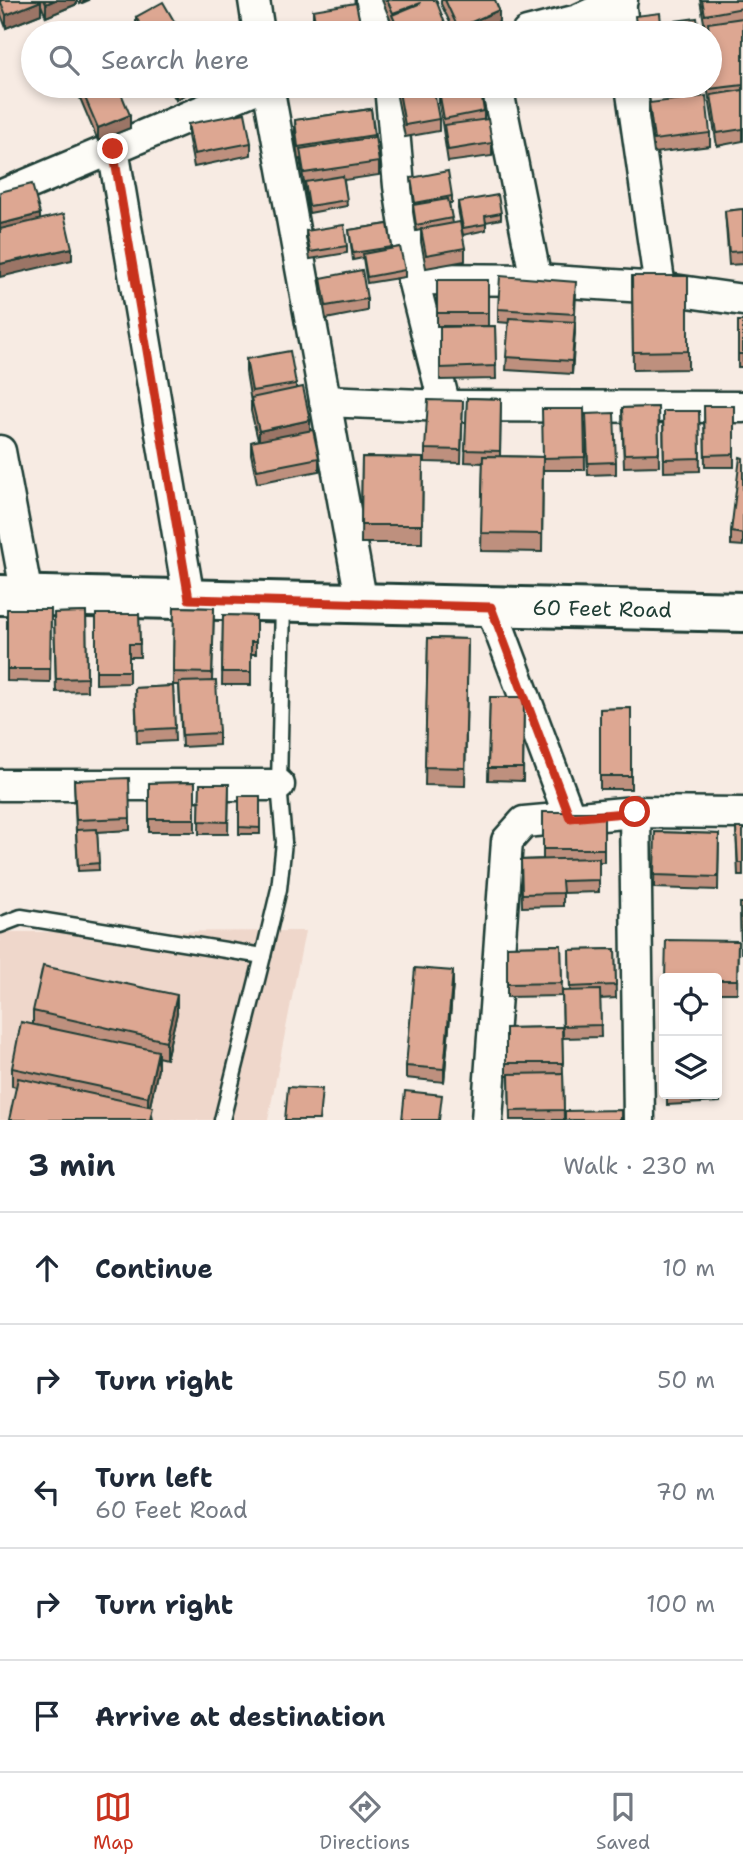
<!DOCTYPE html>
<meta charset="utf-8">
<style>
body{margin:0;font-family:"Shantell Sans",sans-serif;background:#f6f6f7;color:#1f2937}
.controls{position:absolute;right:21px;bottom:21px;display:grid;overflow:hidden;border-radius:7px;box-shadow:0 4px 10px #0003}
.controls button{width:63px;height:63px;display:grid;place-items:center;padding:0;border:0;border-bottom:2px solid #e0e1e3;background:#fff;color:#1f2937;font:35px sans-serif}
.stop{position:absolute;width:21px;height:21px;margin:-16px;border:5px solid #c8321e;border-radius:50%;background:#fff}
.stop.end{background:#c8321e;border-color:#fff;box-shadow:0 2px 7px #0008}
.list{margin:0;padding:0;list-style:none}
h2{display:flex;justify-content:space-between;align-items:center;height:91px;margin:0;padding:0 28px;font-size:30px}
h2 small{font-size:23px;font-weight:400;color:#747a83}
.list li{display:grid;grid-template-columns:46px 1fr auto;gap:21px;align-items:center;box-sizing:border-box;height:112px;padding:0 28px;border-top:2px solid #e0e1e3}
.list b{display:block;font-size:26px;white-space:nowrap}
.list p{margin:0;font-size:23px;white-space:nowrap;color:#747a83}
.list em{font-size:23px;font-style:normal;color:#747a83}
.icon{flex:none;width:38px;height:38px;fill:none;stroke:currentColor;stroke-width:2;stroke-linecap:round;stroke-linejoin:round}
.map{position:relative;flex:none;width:743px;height:1120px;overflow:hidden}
.search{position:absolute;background:#fff;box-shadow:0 4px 10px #0003;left:21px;right:21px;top:21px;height:77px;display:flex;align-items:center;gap:18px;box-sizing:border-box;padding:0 24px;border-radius:38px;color:#747a83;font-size:26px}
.sheet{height:651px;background:#fff}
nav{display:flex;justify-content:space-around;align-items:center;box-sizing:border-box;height:98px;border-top:2px solid #e0e1e3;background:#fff;font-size:19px;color:#747a83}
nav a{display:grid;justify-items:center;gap:4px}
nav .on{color:#c8321e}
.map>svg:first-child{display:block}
</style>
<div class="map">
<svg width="743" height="1120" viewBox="0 0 743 1120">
<rect width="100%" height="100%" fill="#f7ebe3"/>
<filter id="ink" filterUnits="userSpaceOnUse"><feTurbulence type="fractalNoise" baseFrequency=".0143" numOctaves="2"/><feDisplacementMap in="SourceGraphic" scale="14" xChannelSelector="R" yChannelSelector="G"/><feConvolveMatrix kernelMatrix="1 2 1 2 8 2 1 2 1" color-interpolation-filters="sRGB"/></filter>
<g filter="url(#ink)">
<polygon fill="#efd7cb" points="305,931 268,1120 0,1120 0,932"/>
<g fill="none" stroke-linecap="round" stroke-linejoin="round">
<defs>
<g id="lane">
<polyline points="0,925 21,917 263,956 279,889 284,842 279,785 283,602"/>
<polyline points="222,1120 263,956"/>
</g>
<g id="street">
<polyline points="254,0 259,33"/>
<polyline points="371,0 379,33"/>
<polyline points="620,1 624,33"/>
<polyline points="527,33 578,20 622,0"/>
<polyline points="268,86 362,604"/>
<polyline points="497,86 536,280"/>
<polyline points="113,149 189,599"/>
<polyline points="0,196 261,86"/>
<polyline points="413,279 536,280 660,288 631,86"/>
<polyline points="660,288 743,300"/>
<polyline points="325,401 445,406 413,279 399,186 390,86"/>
<polyline points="445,406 743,407"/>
<polyline points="0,451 27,596"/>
<polyline points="491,607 570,818"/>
<polyline points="0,785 279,785"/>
<polyline points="635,812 639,1120"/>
<polyline points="487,1120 507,841 524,822 635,812 743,813"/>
</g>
<polyline id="secondary" points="0,595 743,612"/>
</defs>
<use href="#lane" stroke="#1f3d34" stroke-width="19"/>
<use href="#street" stroke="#1f3d34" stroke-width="35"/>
<use href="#secondary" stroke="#1f3d34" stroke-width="44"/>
<use href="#lane" stroke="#fdfcf7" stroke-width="14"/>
<use href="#street" stroke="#fdfcf7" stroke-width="30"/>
<use href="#secondary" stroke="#fdfcf7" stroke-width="38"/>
</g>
<g fill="#be907e" stroke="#1f3d34" stroke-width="2">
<polygon points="0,0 77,0 77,4 46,17 41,5 41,14 6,28 0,12"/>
<polygon points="382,0 436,0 446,33 394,33 392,28 392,24"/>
<polygon points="441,0 495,0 499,22 475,33 455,33 441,4"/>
<polygon points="700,0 743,0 743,141 717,146 707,86 710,86 711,63 710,33 708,33 708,28 705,28"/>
<polygon points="313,10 361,28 361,33 314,33 313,23"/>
<polygon points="136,17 181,33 138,33 136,30"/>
<polygon points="75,86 118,86 130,128 98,141"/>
<polygon points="168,86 201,86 176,100"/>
<polygon points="397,86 439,119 439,131 405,137 397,97"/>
<polygon points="437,86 480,86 484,111 484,119 492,143 492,156 448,162 439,104 439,94"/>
<polygon points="649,103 710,133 710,146 654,153 649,116"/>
<polygon points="371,109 379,162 379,175 344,180 347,206 309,213 300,159 298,160 295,133 295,120"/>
<polygon points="188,124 251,143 251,155 194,167 188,136"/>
<polygon points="411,178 452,196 452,203 449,203 452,224 465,248 465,261 426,268 421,242 421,230 416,231 413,212 413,205 414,205"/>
<polygon points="458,202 501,213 501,219 486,222 486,230 463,235 458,209"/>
<polygon points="743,209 743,264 729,265 725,211"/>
<polygon points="388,224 392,249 405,270 405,277 367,283 363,258 353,260 349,230"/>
<polygon points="306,231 347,246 347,253 310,259 306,238"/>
<polygon points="632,276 688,276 688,369 633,370"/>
<polygon points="321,278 367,299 367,311 326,319 321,290"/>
<rect x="437" y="280" width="51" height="46"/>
<polygon points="576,294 572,374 506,370 509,323 498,322 498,309"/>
<rect x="738" y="321" width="5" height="46"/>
<polygon points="495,326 496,379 440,380 440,327"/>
<polygon points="246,359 296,384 296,388 319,458 319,471 257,483 251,454 251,442 258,440 251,411 251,402 246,372"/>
<polygon points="467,398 501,399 500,456 543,457 584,409 585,470 543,470 542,552 481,551 483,463 465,462"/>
<polygon points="463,401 461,463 425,462 425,449"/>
<polygon points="704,406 734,406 734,467 705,467"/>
<polygon points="658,407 659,466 624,467 622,408"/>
<polygon points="663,411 699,411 700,471 664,472"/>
<polygon points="586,426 616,462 616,474 588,475"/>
<polygon points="362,457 423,458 422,543 361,543"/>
<polygon points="743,458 743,546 731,545 731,532"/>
<polygon points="174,607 214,608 212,681 219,733 219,745 182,747 179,685 173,685"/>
<polygon points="7,609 51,609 50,682 7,681"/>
<polygon points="86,612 87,691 56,692 54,613"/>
<polygon points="96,614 139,614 140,657 129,657 129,683 96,684"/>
<polygon points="223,615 256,616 256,654 251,654 251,685 222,685"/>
<polygon points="428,638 468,639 465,786 425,785"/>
<polygon points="173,686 175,741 137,743 135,688"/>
<polygon points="490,697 524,697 523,781 488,780"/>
<polygon points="631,708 631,789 600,789 600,709"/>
<polygon points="74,780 130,818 130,830 97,832 99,870 78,871 76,832"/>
<polygon points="195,782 195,832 149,832 149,783"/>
<polygon points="200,784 229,784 228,834 199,834"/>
<rect x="239" y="796" width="21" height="38"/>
<polygon points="543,812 604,812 604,862 599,862 599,892 563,893 563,906 522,907 521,860 543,859"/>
<polygon points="736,828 743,828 743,876 738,876"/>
<polygon points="655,832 719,834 718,890 654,888"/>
<polygon points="740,903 743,903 743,953 741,953"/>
<polygon points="738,941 737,993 717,993 717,978"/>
<polygon points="561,945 562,996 507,997 507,946"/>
<polygon points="615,949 616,998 600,999 601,1037 563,1038 562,991 570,991 569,950"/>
<polygon points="453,984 444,1082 406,1078 406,1066"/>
<polygon points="33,1011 177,1013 166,1059 158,1057 158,1069 150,1106 153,1120 12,1086 12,1068 33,1024"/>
<polygon points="562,1027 564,1120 510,1120 509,1076 506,1076 506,1028"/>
<polygon points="717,1054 720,1089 720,1102 667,1105 667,1094 717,1094"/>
</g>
<g fill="#9b7566" stroke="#1f3d34" stroke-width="2">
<polygon points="55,0 77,0 77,4 46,17 46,4"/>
<polygon points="80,0 89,0 80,4"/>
<polygon points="41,1 41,14 6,28 6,15"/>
<polygon points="499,10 499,22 475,33 458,33 458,28"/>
<polygon points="446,26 446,33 428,33"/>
<polygon points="178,86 201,86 176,100 176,87"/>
<polygon points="130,115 130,128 98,141 98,128"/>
<polygon points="40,214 40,226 0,237 0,224"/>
<polygon points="72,248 72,260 0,277 0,264"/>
<polygon points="575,322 575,334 572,374 572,361"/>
<polygon points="310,420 310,432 259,444 259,431"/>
<polygon points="453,971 453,984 444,1082 444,1069"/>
<polygon points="177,995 177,1013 166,1059 166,1041"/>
<polygon points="158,1051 158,1069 148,1115 148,1097"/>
</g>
<g fill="#dda792" stroke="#1f3d34" stroke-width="2">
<polygon points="0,0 40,0 41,1 6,15"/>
<polygon points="44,0 55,0 46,4"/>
<polygon points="387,0 436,0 446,26 428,33 400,33 392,15 421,3 393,13"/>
<polygon points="445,0 495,0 499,10 458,28"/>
<polygon points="702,0 743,0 743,8 705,15"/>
<polygon points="163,2 181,33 145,33 136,17"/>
<polygon points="356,3 361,28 333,33 317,33 313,10"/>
<polygon points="660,13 661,23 697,18 699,33 637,33 635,16"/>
<polygon points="743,18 743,85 709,89 710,63 713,63 710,33 709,33 708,23"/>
<polygon points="80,86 118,86 130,115 98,128"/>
<polygon points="398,86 433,86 439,119 405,125"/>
<polygon points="471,86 480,86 484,111 444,119 439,91"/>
<polygon points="743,90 743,129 717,133 711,95"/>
<polygon points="706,96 710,133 654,140 649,103"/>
<polygon points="371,109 374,135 298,147 295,120"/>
<polygon points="245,113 251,143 194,154 188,124"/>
<polygon points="488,119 492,143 448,150 444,125"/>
<polygon points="375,137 379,162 304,173 300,149"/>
<polygon points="448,171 452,196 415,203 411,178"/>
<polygon points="343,176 347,200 309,206 305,182"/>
<polygon points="32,184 40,214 0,224 0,192"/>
<polygon points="498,195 501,213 485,216 486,224 463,228 458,202"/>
<polygon points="448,199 452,218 416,225 413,205"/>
<polygon points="743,209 743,251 729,252 725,211"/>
<polygon points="64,214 72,248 0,264 0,229"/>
<polygon points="460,222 465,248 426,255 421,229"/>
<polygon points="388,224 392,247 353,253 349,230"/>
<polygon points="344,225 347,246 310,252 306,231"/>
<polygon points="400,247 405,270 367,277 363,254"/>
<polygon points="362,270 367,299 326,306 321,278"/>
<polygon points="500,276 576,282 574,314 498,309"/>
<polygon points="632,276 688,276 688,351 633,352"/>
<rect x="437" y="280" width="51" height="33"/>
<polygon points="509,318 575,322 572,361 506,357"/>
<rect x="738" y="321" width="5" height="33"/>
<polygon points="495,326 496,366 440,368 440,327"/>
<polygon points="290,351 296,384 252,391 246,359"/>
<polygon points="303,387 310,420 259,431 251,398"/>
<polygon points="467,398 501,399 500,451 465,450"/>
<polygon points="428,400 463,401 461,450 425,449"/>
<polygon points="704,406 734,406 734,454 705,455"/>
<polygon points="658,407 659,453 624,454 622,408"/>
<polygon points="542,409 584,409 585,457 543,458"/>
<polygon points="663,411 699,411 700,458 664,459"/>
<polygon points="614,413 616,462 588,463 586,414"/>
<polygon points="313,430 319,458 257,470 251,442"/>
<polygon points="483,456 543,457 542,534 481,533"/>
<polygon points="362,457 423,458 422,525 361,525"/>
<polygon points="740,457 743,458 743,534 731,532"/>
<polygon points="174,607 214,608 212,673 173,672"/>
<polygon points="7,609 51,609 50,669 7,669"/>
<polygon points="86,612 87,678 56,679 54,613"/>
<polygon points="96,614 139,614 140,644 129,644 129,671 96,671"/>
<polygon points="223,615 256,616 256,642 251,642 251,672 222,672"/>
<polygon points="428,638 468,639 465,768 425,767"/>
<polygon points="216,681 219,733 182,735 179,682"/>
<polygon points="173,686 175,728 137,730 135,688"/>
<polygon points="490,697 524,697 523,768 488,768"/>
<polygon points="631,708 631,776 600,776 600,709"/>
<polygon points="129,778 130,818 76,820 74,780"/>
<polygon points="195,782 195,819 149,819 149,783"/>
<polygon points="200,784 229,784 228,822 199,821"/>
<polygon points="239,796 260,796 260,828 239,827"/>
<rect x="543" y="812" width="61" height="37"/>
<polygon points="736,828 743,828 743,863 738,863"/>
<polygon points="97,829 99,863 78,865 76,830"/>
<polygon points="655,832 719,834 718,877 654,875"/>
<polygon points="599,858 599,880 562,881 563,893 522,894 521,860"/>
<polygon points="740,903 743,903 743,940 741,940"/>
<polygon points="666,940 738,941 737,980 717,980 717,978 665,978"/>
<polygon points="561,945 562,983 507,984 507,946"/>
<polygon points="615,949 616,985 570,987 569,950"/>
<polygon points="43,966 177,995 166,1041 33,1011"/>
<polygon points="415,968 453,971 444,1069 406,1066"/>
<polygon points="600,990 601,1025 563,1026 562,991"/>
<polygon points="21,1022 158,1051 148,1097 12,1068"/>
<polygon points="562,1027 563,1063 506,1063 506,1028"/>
<polygon points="717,1054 718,1054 720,1089 717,1089"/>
<polygon points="563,1073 564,1110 510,1111 509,1074"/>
<polygon points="18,1078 153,1107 150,1120 9,1120"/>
<polygon points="288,1087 322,1089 319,1120 285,1120"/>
<polygon points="405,1091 442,1095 439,1120 402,1120"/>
<polygon points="621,1110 621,1120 565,1120 565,1111"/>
</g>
</g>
<g fill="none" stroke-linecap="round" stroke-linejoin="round" filter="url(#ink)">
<polyline stroke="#c8321e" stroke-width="9" points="113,149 189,599 491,607 570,818 635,812"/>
</g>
<g text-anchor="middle" stroke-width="6" stroke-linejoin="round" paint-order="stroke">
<g font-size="21" fill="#1f3d34" stroke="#fdfcf7">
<text transform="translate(602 609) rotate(1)" y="7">60 Feet Road</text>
</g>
</g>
</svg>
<div class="controls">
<button><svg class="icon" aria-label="locate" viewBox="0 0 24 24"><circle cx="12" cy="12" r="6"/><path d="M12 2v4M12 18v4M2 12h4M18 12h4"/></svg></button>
<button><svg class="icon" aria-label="layers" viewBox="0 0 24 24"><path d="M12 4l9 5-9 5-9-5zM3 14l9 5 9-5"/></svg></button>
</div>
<div class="stop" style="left:635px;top:812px"></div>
<div class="stop end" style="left:113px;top:149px"></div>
<div class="search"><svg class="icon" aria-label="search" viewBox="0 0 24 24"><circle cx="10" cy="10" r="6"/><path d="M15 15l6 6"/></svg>Search here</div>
</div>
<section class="sheet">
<h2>3 min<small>Walk · 230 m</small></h2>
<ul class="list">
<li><svg class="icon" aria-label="ahead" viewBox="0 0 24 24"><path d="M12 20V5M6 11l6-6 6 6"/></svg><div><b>Continue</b></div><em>10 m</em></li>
<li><svg class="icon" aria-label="right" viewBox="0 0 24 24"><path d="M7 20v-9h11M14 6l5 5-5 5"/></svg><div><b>Turn right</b></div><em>50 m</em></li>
<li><svg class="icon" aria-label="left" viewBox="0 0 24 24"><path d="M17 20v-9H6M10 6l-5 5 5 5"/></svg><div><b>Turn left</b><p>60 Feet Road</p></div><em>70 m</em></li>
<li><svg class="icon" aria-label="right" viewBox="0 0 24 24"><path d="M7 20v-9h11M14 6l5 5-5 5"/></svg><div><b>Turn right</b></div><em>100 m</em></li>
<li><svg class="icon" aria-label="arrive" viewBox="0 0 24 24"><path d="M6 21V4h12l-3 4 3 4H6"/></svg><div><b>Arrive at destination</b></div></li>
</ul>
</section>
<nav>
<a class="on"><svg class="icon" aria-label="map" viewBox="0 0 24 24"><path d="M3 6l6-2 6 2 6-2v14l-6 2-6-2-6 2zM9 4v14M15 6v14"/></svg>Map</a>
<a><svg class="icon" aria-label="directions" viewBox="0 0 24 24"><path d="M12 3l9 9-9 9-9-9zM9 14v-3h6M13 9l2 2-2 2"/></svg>Directions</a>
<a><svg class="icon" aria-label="saved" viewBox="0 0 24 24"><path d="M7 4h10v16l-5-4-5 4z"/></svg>Saved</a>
</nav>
